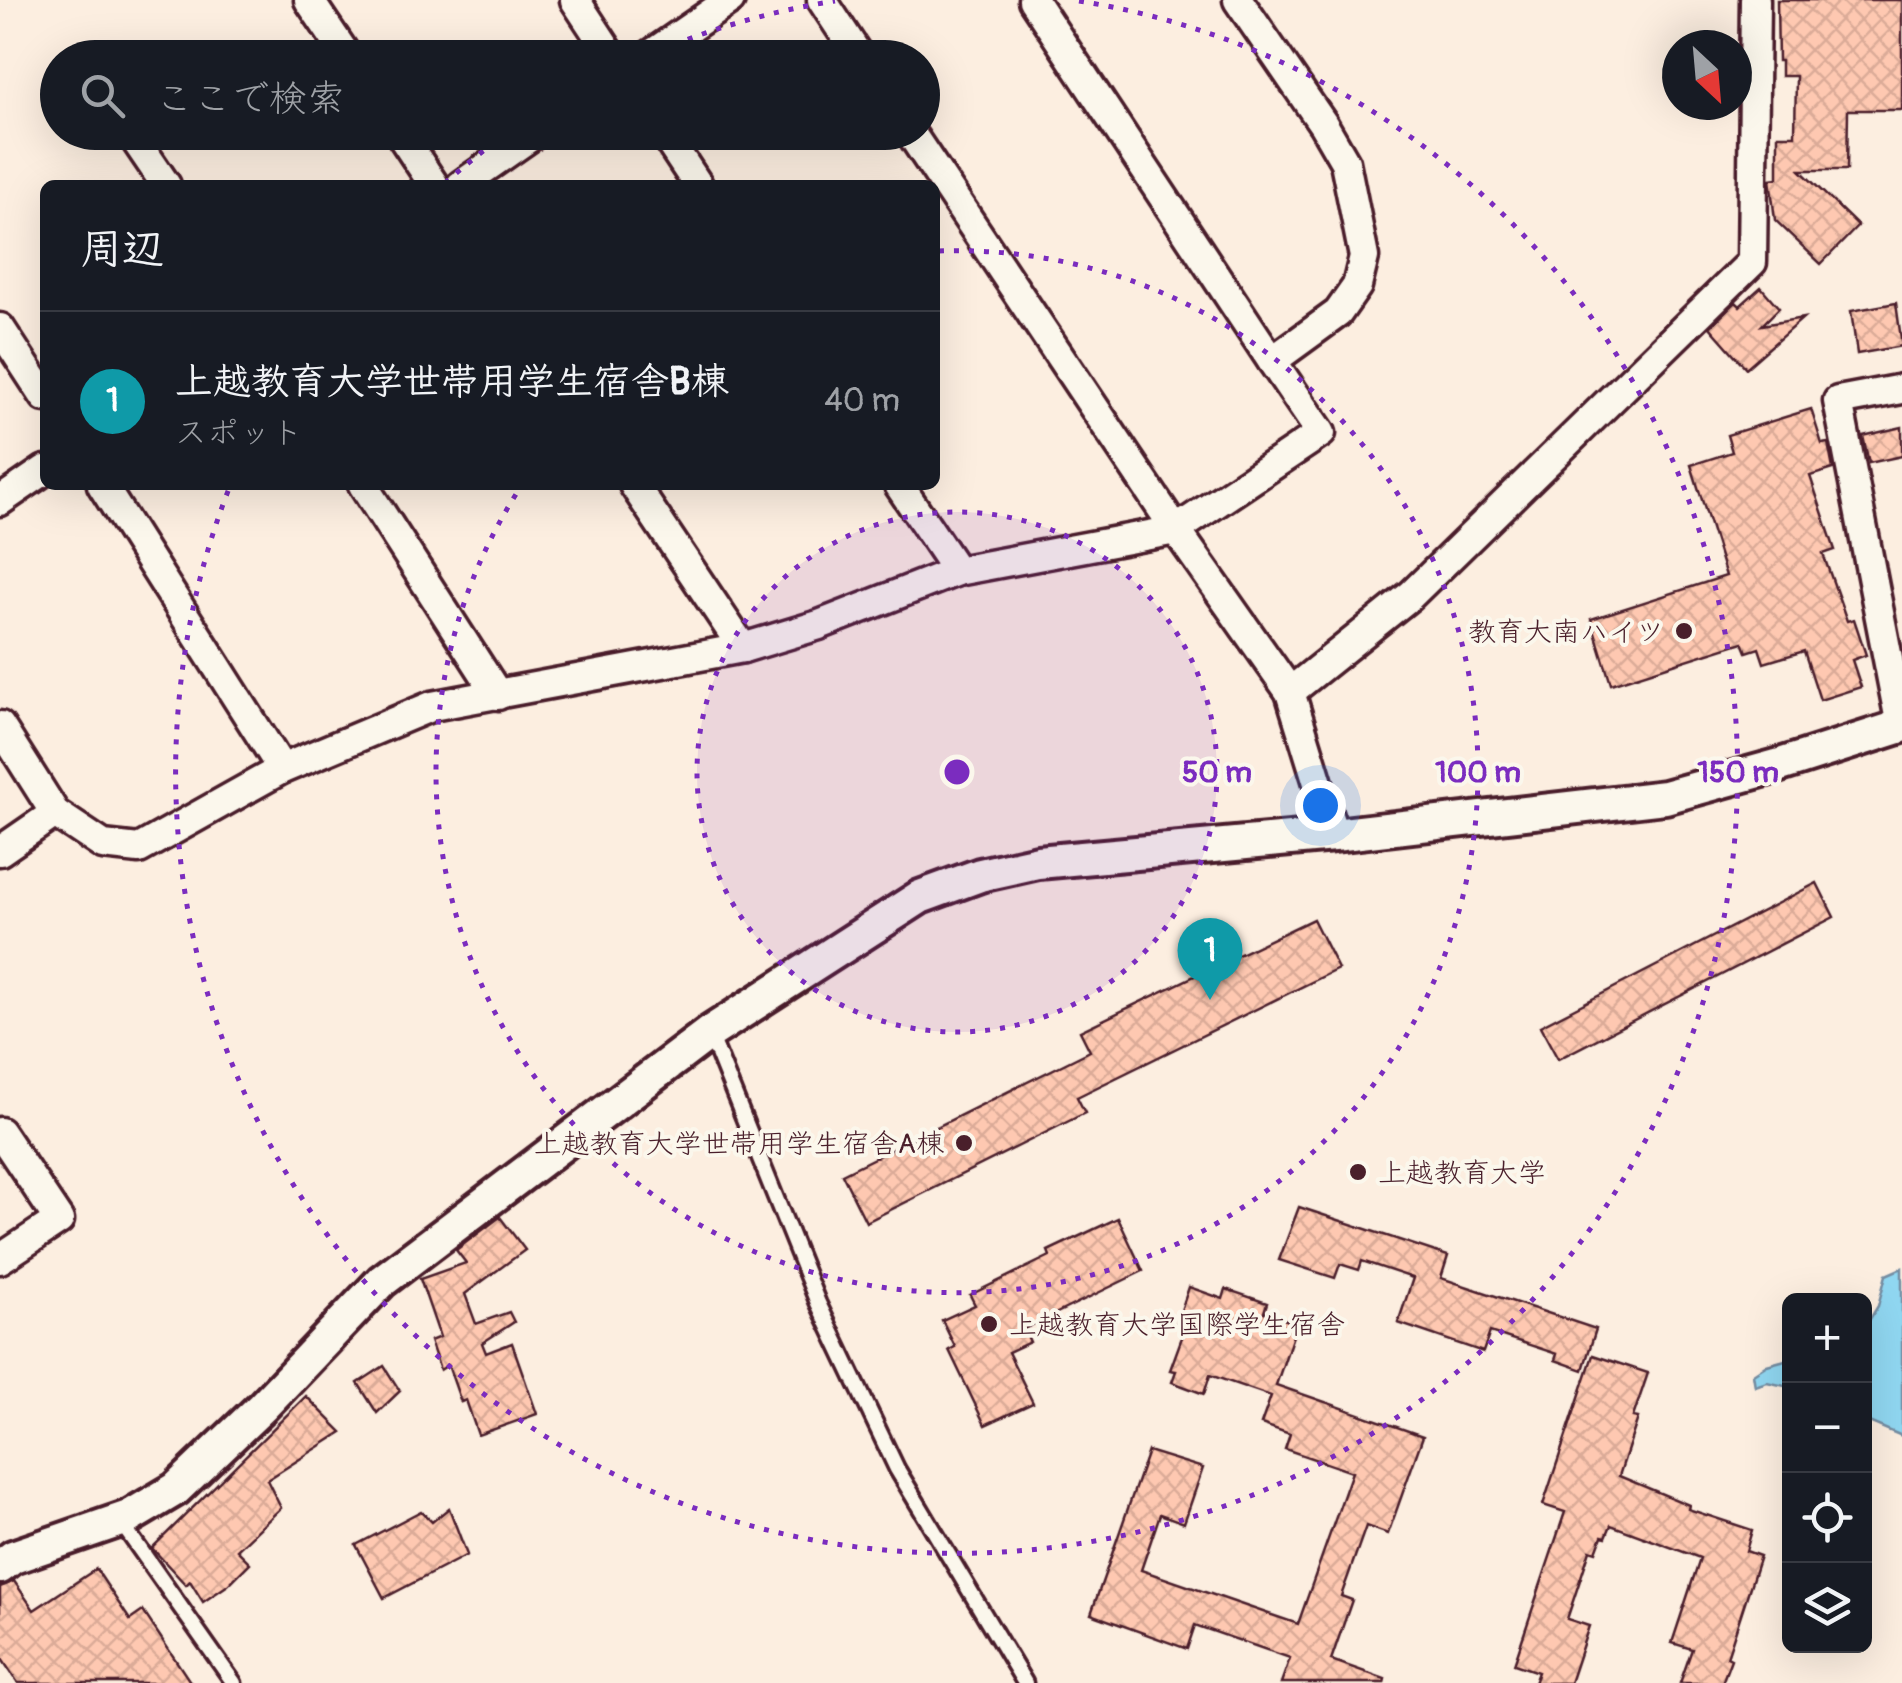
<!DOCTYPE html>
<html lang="ja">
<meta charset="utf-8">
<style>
body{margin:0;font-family:Pangolin,"Klee One",sans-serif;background:#20242c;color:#f1f3f6}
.controls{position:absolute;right:30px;bottom:30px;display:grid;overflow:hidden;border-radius:15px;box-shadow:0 10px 40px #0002}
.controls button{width:90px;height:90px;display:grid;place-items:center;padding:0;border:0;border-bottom:2px solid #363941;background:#171b24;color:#f1f3f6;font:50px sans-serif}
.compass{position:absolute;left:1662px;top:30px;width:90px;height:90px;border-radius:50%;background:#171b24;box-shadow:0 10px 40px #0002;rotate:154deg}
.you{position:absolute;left:1320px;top:805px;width:35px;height:35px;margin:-25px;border:8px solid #fff;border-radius:50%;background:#1a73e8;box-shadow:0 0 0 15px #1a73e833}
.badge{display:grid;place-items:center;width:65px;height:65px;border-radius:50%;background:#db2777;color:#fff;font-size:32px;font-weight:700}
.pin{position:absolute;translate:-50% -82px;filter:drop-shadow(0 2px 5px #0008)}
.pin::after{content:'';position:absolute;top:52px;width:35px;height:30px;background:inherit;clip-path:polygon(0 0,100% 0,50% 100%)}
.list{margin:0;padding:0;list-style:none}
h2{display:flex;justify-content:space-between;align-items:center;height:130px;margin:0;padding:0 40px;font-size:42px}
h2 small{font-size:32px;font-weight:400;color:#9ea1a6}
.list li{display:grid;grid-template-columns:65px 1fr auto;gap:30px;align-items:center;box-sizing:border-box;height:180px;padding:0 40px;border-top:2px solid #363941}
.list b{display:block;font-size:38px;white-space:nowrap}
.list p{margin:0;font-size:32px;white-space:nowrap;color:#9ea1a6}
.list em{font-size:32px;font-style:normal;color:#9ea1a6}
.icon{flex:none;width:55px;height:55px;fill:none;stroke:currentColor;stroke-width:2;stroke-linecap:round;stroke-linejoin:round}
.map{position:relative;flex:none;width:1902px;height:1683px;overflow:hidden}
.search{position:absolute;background:#171b24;box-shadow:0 10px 40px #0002;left:40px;top:40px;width:900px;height:110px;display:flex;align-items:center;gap:25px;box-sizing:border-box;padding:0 35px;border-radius:55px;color:#9ea1a6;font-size:38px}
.panel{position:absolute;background:#171b24;box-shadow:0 10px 40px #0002;left:40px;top:180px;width:900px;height:310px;border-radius:15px}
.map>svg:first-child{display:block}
</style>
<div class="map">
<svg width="1902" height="1683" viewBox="0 0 1902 1683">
<defs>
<pattern id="building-cross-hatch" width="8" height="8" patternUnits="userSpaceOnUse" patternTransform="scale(2.5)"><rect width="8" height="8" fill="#fec8b1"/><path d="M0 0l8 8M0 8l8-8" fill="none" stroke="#dbab98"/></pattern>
</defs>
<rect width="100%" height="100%" fill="#fceee0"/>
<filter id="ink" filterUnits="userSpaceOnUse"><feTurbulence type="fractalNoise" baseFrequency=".01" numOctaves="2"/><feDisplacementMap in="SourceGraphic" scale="20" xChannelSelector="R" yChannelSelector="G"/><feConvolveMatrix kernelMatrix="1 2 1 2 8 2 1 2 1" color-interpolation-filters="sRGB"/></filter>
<g filter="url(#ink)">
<g fill="#90d7f1" stroke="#748da2" stroke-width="2.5">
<polygon points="1902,1268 1902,1436 1864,1420 1865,1327 1878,1306 1886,1275"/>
<polygon points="1789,1359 1789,1387 1767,1382 1755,1386 1753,1374 1767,1365"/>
</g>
<g fill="url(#building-cross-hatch)" stroke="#4a1f2b" stroke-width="2.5">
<polygon points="1777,0 1902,0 1902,110 1848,110 1847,170 1800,170 1858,226 1821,264 1775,220 1770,179 1778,178 1778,135 1795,135 1796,76 1781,76 1781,61 1778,61"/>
<polygon points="1761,287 1779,308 1762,325 1803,318 1746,368 1710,327 1736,302 1740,306"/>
<polygon points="1896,303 1902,346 1857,354 1851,311"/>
<polygon points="1811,409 1822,444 1828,443 1833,469 1810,476 1835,550 1823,554 1847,621 1854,619 1866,655 1852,660 1861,687 1820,700 1804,651 1764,663 1759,648 1747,652 1743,642 1611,684 1591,619 1726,576 1691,465 1732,452 1727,435"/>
<polygon points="1902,427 1902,456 1869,463 1863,436"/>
<polygon points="1817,883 1834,917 1558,1059 1540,1026"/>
<polygon points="1313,919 1338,969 1077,1097 1085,1113 866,1222 842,1174 1090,1051 1080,1031"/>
<polygon points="1299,1207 1448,1256 1441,1278 1596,1329 1583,1370 1555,1360 1557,1354 1490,1332 1483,1352 1398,1323 1413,1278 1362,1261 1359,1270 1340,1264 1335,1278 1279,1260"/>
<polygon points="500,1217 525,1250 465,1294 476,1324 509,1312 514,1322 482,1343 486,1353 512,1343 537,1414 478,1435 466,1400 461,1402 448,1365 440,1370 430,1341 440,1337 420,1279 466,1263 456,1250"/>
<polygon points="1118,1218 1143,1271 1024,1329 1030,1342 1008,1352 1033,1403 985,1425 949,1350 955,1347 942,1320 975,1305 970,1295 1050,1256 1048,1251"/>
<polygon points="1189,1287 1223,1299 1226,1289 1267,1303 1264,1312 1297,1324 1276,1385 1423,1436 1388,1534 1366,1526 1341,1596 1352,1600 1331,1660 1385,1679 1384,1683 1281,1683 1290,1658 1195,1625 1187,1649 1091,1614 1148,1451 1203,1468 1184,1523 1160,1514 1141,1570 1298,1624 1352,1472 1285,1449 1290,1434 1261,1424 1271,1396 1210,1375 1204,1394 1172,1382 1176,1371 1170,1370 1185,1329 1176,1325"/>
<polygon points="1593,1355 1648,1373 1633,1417 1638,1418 1619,1476 1689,1505 1688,1509 1752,1530 1746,1551 1760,1556 1727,1657 1731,1659 1722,1683 1680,1683 1692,1649 1672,1643 1700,1558 1611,1525 1606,1537 1602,1536 1596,1552 1590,1550 1567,1619 1589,1626 1570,1683 1534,1683 1538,1672 1514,1664 1565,1512 1543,1505"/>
<polygon points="384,1366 400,1391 377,1413 358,1383"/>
<polygon points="306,1396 342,1432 267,1480 281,1508 237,1550 250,1563 228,1585 203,1602 190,1581 186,1585 152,1548"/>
<polygon points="449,1508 467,1555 384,1598 356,1545 421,1511 432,1522"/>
<polygon points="96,1569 130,1620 143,1611 191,1683 18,1683 0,1656 0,1587 14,1581 34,1610"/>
</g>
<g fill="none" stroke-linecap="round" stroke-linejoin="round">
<defs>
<g id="service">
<polyline points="710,1034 818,1303 897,1469 1025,1683"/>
<polyline points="120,1521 234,1683"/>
</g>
<g id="minor">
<polyline points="309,0 348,58"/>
<polyline points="575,0 613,58"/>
<polyline points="822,0 860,58"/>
<polyline points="1033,0 1272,361"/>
<polyline points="646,58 730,0"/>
<polyline points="130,132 166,185"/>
<polyline points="399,132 434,185"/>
<polyline points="663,132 698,185"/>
<polyline points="910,132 1176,530 1290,692 1334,835"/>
<polyline points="461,185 537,132"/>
<polyline points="0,328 45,397"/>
<polyline points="102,485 282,769"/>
<polyline points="363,485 498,695"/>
<polyline points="634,485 743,648"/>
<polyline points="899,485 957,571"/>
<polyline points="0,501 45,470"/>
<polyline points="1290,692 1411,595 1752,262 1755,0"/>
<polyline points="0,726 55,813 103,845 139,849 282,769 432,706 743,648 819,625 957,571 1176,530 1321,433 1272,361 1338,313 1357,286 1364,257 1345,162 1323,124 1238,0"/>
<polyline points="1901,726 1838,401 1902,389"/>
<polyline points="0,851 55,813"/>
<polyline points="0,1132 59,1220 0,1259"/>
</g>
<polyline id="tertiary" points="0,1567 13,1557 129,1517 176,1489 262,1407 382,1281 709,1033 920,897 980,875 1038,862 1334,835 1665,797 1777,766 1902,726"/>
</defs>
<use href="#service" stroke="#4a1f2b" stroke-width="21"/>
<use href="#minor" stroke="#4a1f2b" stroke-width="35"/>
<use href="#tertiary" stroke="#4a1f2b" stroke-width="40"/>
<use href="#service" stroke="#fbf7ec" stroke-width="14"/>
<use href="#minor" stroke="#fbf7ec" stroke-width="28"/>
<use href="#tertiary" stroke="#fbf7ec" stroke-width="32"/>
</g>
</g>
<circle cx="957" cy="772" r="260" fill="#7b2cbf" fill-opacity=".12"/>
<g fill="none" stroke="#7b2cbf" stroke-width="5" stroke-dasharray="5 10">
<circle cx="957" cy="772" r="260"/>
<path d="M939 251A521 521 0 1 1 520 488"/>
<path d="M445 183A781 781 0 0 1 503 136M646 56A781 781 0 0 1 835 1M1079 1A781 781 0 1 1 230 486"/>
</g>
<g fill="#4a1f2b" stroke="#fbf7ec" stroke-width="4">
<circle cx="1684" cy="631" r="10"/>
<circle cx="964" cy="1143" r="10"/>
<circle cx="1358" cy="1172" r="10"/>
<circle cx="989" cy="1324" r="10"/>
</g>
<g text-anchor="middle" stroke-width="8" stroke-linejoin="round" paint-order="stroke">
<g font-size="28" fill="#4a1f2b" stroke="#fbf7ec" text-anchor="end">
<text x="1664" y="641">教育大南ハイツ</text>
<text x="944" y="1153">上越教育大学世帯用学生宿舎A棟</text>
<text x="1378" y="1182" text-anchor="start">上越教育大学</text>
<text x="1009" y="1334" text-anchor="start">上越教育大学国際学生宿舎</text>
</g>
</g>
<circle cx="957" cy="772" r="15" fill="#7b2cbf" stroke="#fbf7ec" stroke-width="5"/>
<g font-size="30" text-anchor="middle" font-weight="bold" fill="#7b2cbf" stroke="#fbf7ec" stroke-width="8" stroke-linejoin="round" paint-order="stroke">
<text x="1217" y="782">50 m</text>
<text x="1478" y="782">100 m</text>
<text x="1738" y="782">150 m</text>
</g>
</svg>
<div class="controls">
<button>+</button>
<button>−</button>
<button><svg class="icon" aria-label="locate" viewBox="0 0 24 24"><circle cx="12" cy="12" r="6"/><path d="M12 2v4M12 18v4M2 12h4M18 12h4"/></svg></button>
<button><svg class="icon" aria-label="layers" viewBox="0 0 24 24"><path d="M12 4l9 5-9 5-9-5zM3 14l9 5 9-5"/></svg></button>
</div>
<svg class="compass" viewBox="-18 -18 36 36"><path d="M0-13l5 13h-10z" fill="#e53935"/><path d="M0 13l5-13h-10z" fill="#9ea1a6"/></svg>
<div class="you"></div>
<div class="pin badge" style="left:1210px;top:1000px;background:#0f9aa8">1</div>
<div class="search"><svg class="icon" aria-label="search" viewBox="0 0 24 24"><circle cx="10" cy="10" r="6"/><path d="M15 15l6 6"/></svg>ここで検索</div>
<section class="panel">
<h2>周辺<small></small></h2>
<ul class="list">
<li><span class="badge" style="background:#0f9aa8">1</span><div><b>上越教育大学世帯用学生宿舎B棟</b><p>スポット</p></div><em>40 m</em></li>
</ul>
</section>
</div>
